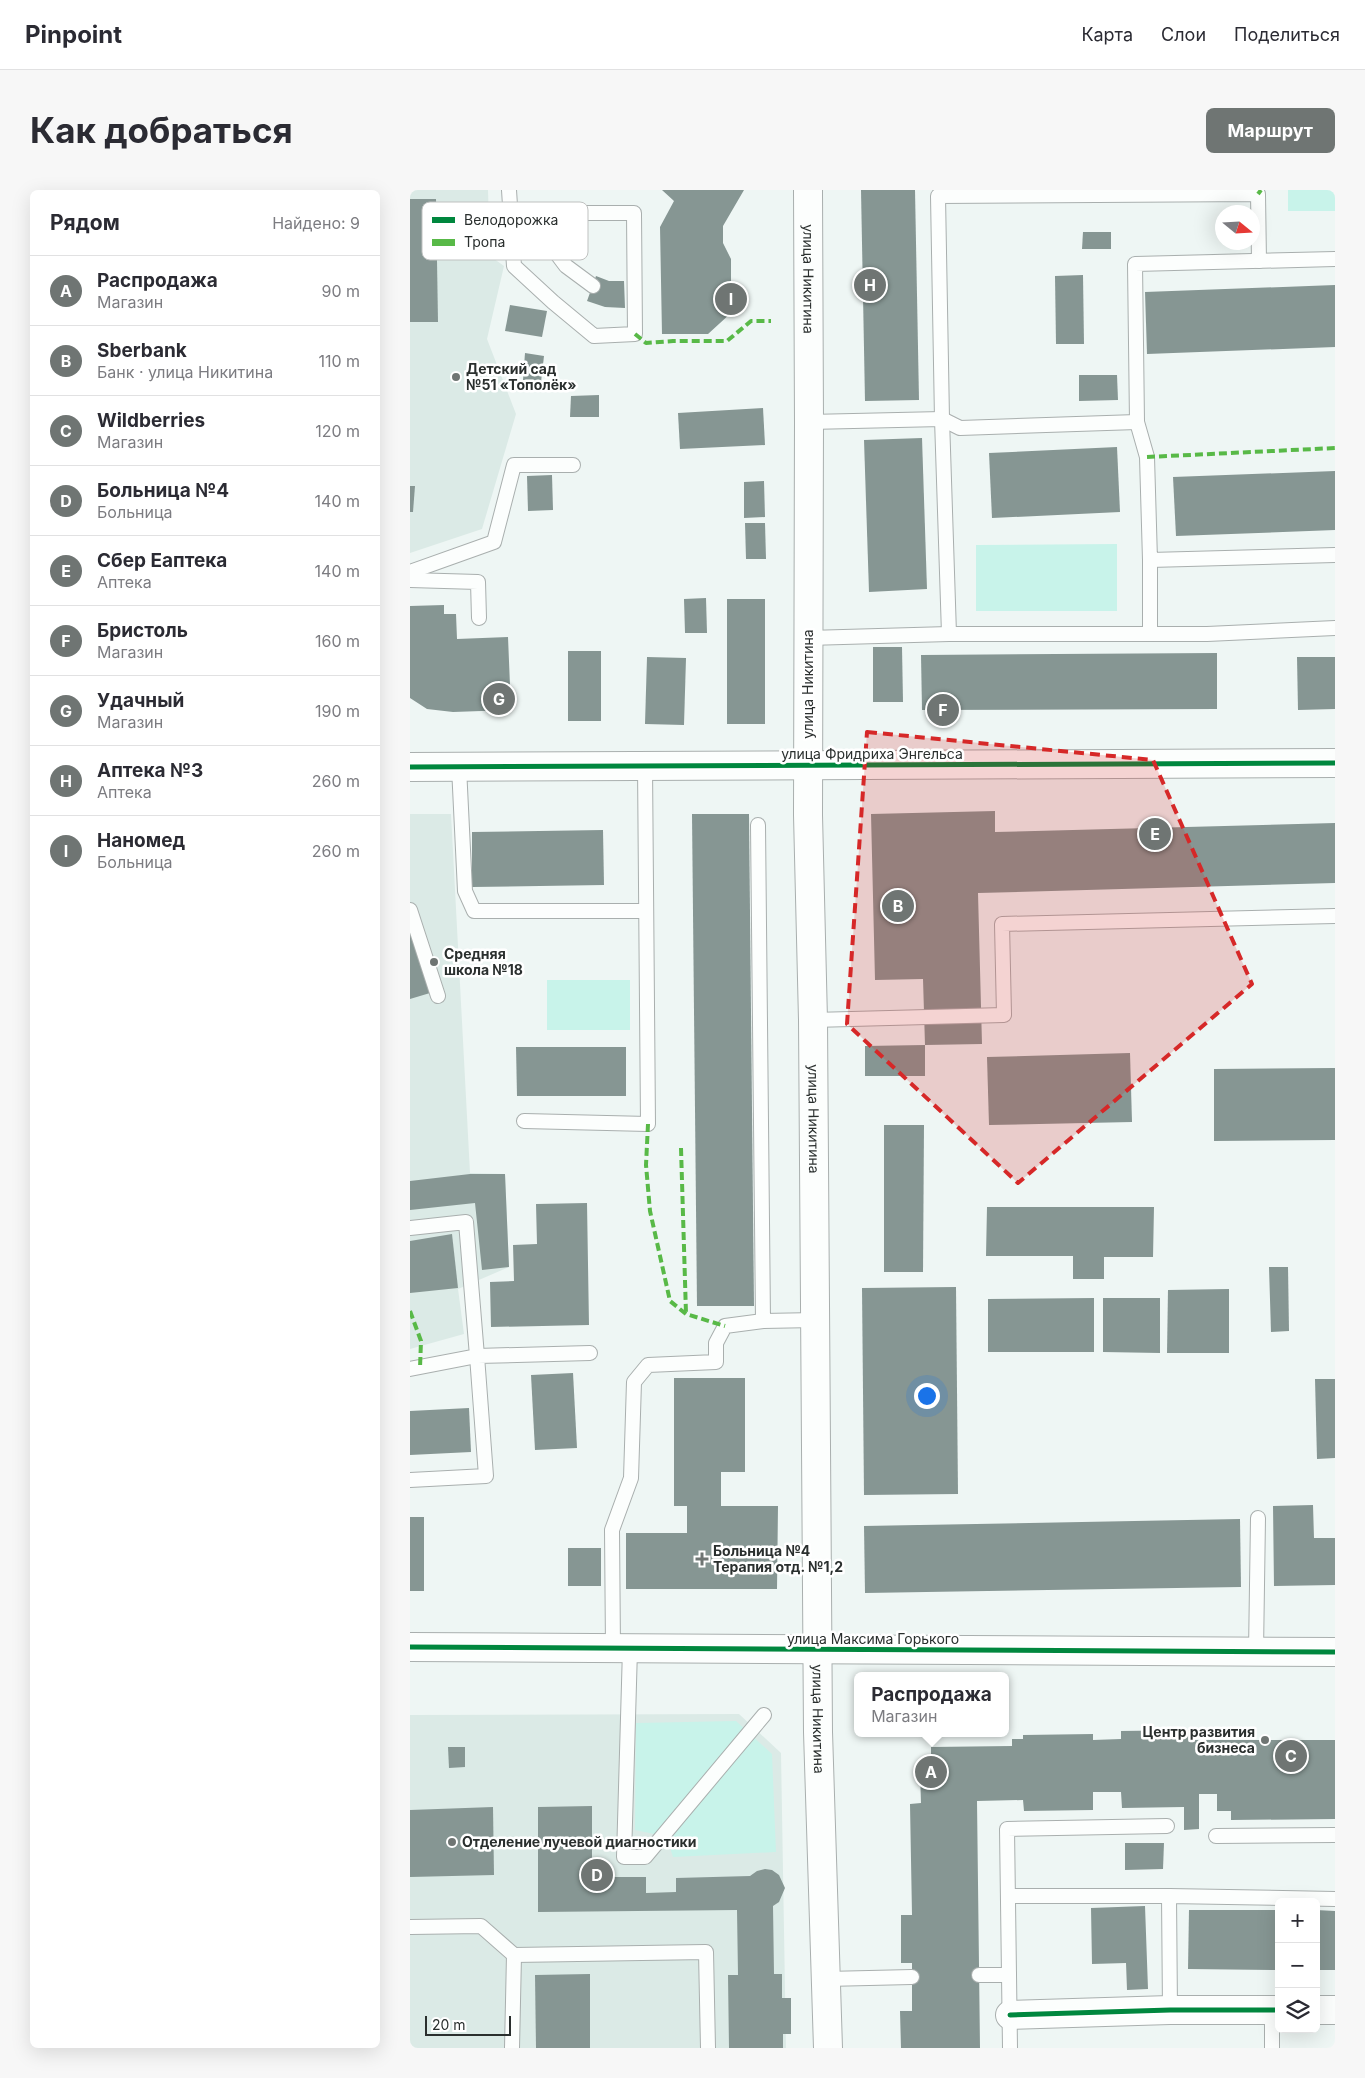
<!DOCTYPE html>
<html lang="ru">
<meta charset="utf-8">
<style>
body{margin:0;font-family:Inter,sans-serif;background:#f7f7f7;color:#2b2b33}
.controls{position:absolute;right:15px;bottom:15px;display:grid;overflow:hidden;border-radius:8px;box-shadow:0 5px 20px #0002}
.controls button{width:45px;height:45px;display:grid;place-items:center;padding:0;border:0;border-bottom:1px solid #e1e1e2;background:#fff;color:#2b2b33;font:25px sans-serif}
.compass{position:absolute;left:805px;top:15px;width:45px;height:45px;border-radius:50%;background:#fff;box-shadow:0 5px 20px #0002;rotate:108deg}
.scale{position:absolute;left:15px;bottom:12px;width:86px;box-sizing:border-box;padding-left:5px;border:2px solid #2a2f2e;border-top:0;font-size:14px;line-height:18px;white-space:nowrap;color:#2a2f2e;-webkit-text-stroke:4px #fff;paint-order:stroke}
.you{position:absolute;left:516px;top:1205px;width:18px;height:18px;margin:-12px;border:4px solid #fff;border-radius:50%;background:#1a73e8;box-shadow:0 0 0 8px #1a73e833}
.badge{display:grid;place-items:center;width:32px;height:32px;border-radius:50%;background:#6f7573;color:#fff;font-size:16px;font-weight:700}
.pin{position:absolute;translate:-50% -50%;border:2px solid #fff;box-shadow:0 1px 5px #0006}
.popup{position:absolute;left:444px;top:1482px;width:155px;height:65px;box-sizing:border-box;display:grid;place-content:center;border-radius:8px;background:#fff;filter:drop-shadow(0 1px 4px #0005);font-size:16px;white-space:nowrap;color:#7c7c81}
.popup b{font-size:19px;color:#2b2b33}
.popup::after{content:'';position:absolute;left:50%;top:100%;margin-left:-10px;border:10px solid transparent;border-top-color:#fff}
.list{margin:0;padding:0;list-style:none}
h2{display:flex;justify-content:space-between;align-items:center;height:65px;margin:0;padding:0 20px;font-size:21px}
h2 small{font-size:16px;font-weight:400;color:#7c7c81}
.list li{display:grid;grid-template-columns:32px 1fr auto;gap:15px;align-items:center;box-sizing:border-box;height:70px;padding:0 20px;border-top:1px solid #e1e1e2}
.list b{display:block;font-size:19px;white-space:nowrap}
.list p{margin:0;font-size:16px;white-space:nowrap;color:#7c7c81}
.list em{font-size:16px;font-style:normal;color:#7c7c81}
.icon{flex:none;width:28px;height:28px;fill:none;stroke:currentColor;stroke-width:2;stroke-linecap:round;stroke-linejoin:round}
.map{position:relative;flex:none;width:925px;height:1858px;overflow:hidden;border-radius:8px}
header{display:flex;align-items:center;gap:30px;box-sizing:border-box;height:70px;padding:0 25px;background:#fff;border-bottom:1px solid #e1e1e2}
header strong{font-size:24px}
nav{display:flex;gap:28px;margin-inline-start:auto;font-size:18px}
.intro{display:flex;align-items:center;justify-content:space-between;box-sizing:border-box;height:120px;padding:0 30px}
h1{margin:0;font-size:35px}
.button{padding:12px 22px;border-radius:8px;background:#6f7573;color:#fff;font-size:18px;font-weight:700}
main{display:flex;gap:30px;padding:0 30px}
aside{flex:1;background:#fff;border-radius:8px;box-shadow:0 5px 20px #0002}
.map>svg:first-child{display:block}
</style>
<header>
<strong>Pinpoint</strong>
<nav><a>Карта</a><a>Слои</a><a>Поделиться</a></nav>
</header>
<div class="intro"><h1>Как добраться</h1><a class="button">Маршрут</a></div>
<main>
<aside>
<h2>Рядом<small>Найдено: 9</small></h2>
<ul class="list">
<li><span class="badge">A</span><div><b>Распродажа</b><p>Магазин</p></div><em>90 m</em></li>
<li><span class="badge">B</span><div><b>Sberbank</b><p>Банк · улица Никитина</p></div><em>110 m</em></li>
<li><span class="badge">C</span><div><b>Wildberries</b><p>Магазин</p></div><em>120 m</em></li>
<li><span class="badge">D</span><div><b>Больница №4</b><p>Больница</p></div><em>140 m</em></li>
<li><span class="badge">E</span><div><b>Сбер Еаптека</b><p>Аптека</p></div><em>140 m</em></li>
<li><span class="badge">F</span><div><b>Бристоль</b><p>Магазин</p></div><em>160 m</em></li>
<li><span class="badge">G</span><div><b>Удачный</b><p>Магазин</p></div><em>190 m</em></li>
<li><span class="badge">H</span><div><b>Аптека №3</b><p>Аптека</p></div><em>260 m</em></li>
<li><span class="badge">I</span><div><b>Наномед</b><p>Больница</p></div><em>260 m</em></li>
</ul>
</aside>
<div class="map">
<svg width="925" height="1858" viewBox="0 0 925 1858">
<rect width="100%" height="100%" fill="#eef6f4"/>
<g fill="#dbeae6">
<polygon points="0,0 78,0 80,66 94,76 77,149 106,224 72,339 0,363"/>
<polygon points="0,624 41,624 60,983 95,984 99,1077 48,1099 54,1144 0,1159"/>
<polygon points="329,1524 371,1563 376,1858 0,1858 0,1525"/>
</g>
<g fill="#c8f3ea">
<rect x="878" y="0" width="47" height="21"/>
<polygon points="707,354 707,421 566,421 566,355"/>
<rect x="137" y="790" width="83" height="50"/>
<polygon points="326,1531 362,1564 366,1662 263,1667 258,1652 244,1644 225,1640 226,1533"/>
</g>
<g fill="#869693">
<polygon points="252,0 334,0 313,36 313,53 321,69 321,123 298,144 252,144 250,37 264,11"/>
<polygon points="451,0 505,0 509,210 455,211"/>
<polygon points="0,9 26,9 28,132 0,132"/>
<polygon points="673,42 701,42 701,59 672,59"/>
<polygon points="673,85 674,154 646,154 645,86"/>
<polygon points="186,86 199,91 214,91 215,118 195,117 177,111"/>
<polygon points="925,95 925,157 737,164 735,102"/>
<polygon points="100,115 137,121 132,147 95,141"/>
<polygon points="115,163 134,166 131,192 113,190"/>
<polygon points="669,185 707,185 708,210 669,211"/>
<polygon points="189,205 189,227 160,227 161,206"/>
<polygon points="353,218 355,255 270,259 268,223"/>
<polygon points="512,248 517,399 459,402 454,250"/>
<polygon points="707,257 710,322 582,328 579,263"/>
<polygon points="925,281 925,340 766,346 763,287"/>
<polygon points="142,285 143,320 118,321 117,286"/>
<polygon points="354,291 355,327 334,328 334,292"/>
<polygon points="0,296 5,296 3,322 0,322"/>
<polygon points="335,333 355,333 356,369 336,369"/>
<polygon points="296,408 297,443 275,443 274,409"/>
<rect x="317" y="409" width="38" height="125"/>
<polygon points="34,415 34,424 46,424 47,449 98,447 101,520 43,522 17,519 0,508 0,416"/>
<polygon points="463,457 492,457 493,512 463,512"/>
<rect x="158" y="461" width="33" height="70"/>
<polygon points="807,463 807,519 512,520 511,465"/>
<polygon points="237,467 276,468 274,535 235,534"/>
<polygon points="887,467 925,467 925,519 888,520"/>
<polygon points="585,621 585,642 925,633 925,693 568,703 572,854 515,855 515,886 455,886 455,856 515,855 513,789 465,790 461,624"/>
<polygon points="282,624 339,624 344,1116 287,1116"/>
<polygon points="193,640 194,695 62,697 62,642"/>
<polygon points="0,742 20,803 0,809"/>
<polygon points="106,857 216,857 216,906 107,906"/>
<polygon points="720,863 722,932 579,935 577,867"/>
<polygon points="925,878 925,950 804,951 804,879"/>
<polygon points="474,935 514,935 513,1082 474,1082"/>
<polygon points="60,984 95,984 99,1077 72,1080 65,1013 0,1020 0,991"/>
<polygon points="177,1013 179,1135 81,1137 80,1092 104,1091 103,1055 127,1054 126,1014"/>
<polygon points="577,1017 744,1017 743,1067 694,1067 694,1089 663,1089 663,1066 576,1066"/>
<polygon points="42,1044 48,1098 0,1103 0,1051"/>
<polygon points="859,1077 878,1077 879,1141 861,1142"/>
<polygon points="546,1097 548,1304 454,1305 452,1098"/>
<polygon points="819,1099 819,1163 757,1163 758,1100"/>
<polygon points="684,1108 684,1162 578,1162 578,1109"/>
<polygon points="693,1108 750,1108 750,1163 693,1162"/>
<polygon points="163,1183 167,1258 125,1260 121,1185"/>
<polygon points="264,1188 335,1188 335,1282 311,1282 311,1316 368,1316 367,1399 216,1399 216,1343 277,1343 277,1316 264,1316"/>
<polygon points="905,1189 925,1189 925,1268 907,1269"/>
<polygon points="59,1218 61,1262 0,1265 0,1221"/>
<polygon points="903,1315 904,1348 925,1348 925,1395 864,1396 863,1316"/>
<rect x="0" y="1327" width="14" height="74"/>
<polygon points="830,1329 831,1397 455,1403 454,1336"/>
<rect x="158" y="1358" width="33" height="38"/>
<polygon points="785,1540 785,1550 925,1550 925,1629 821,1630 821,1621 807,1621 807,1604 789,1604 789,1639 774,1640 774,1617 712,1618 711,1602 683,1602 683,1620 614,1621 613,1610 567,1611 570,1858 491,1858 490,1821 502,1821 502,1773 491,1773 491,1725 502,1725 500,1614 511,1613 510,1582 521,1582 521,1557 602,1556 602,1549 613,1549 613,1545 683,1544 683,1550 711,1549 711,1541"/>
<polygon points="38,1557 55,1557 55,1577 39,1578"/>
<polygon points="182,1616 182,1687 236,1687 236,1703 266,1702 266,1688 340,1686 347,1681 355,1679 362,1680 369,1685 375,1698 369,1712 363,1716 364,1784 372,1784 372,1808 381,1808 381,1844 373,1844 373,1858 319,1858 318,1785 328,1785 327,1720 128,1722 128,1617"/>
<polygon points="83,1617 84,1685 0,1687 0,1620"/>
<polygon points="715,1653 754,1653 753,1679 715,1680"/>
<polygon points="735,1716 738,1799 717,1800 716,1773 682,1774 681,1718"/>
<polygon points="779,1720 869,1720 869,1780 778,1779"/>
<polygon points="906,1720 925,1721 925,1780 906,1780"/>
<polygon points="180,1784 180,1858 126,1858 125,1785"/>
</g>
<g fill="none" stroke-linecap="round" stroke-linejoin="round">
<defs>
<g id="lane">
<polyline points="99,0 104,76 143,112 184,146 225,144 224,23 100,23"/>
<polyline points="100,23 135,48 156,76 183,96"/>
<polyline points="925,69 725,74 727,232 737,267 740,370 925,365"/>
<polyline points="849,71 848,4 528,6 532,229 539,444 797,444 925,438"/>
<polyline points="399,232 532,229 550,238 727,232"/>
<polyline points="740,370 740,444"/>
<polyline points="0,382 84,352 104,275 163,275"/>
<polyline points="0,390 68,392 69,428"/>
<polyline points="398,448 539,444"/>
<polyline points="49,577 55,701 64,721 236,721"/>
<polyline points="348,635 353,1131 406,1130"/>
<polyline points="0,720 28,806"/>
<polyline points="403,830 594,825 592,734 925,726"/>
<polyline points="114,931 238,934 235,576"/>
<polyline points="0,1038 56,1032 67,1166 0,1179"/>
<polyline points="0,1290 76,1286 67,1166 180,1163"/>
<polyline points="203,1459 202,1340 221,1288 224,1192 238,1175 306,1172 306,1153 315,1136 353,1131"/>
<polyline points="220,1459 214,1667 235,1667 354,1525"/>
<polyline points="846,1462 848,1328"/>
<polyline points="806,1646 925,1645"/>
<polyline points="598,1706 759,1706"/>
<polyline points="0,1737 71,1736 104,1765 296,1762 298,1858"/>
<polyline points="569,1785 599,1785"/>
<polyline points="416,1789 502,1787"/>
<polyline points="760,1820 759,1706 925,1709"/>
<polyline points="862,1820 862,1858"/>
<polyline points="102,1858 104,1765"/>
<polyline points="600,1858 597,1639 757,1636"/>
</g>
<g id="street">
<polyline points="906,1820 925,1820"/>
<polyline points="600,1825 760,1820 869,1820"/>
</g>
<g id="secondary">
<path id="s1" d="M 398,0 L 399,232 L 398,625 L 403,830 L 408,1542 L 418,1858"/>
<polyline points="0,577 925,573"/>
<polyline points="0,1457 925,1462"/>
</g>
</defs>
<use href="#lane" stroke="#a9afae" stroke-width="16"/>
<use href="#street" stroke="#a9afae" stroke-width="30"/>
<use href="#secondary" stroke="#a9afae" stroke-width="30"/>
<use href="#lane" stroke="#fcfefd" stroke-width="14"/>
<use href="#street" stroke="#fcfefd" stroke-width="28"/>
<use href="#secondary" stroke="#fcfefd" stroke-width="28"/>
<g stroke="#58b947" stroke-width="4" stroke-dasharray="8 4" stroke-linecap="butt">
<polyline points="848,4 851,0"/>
<polyline points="225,144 236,153 263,151 317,151 341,131 361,131"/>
<polyline points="737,267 925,258"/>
<polyline points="238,934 236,975 240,1021 260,1111 276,1124 315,1136"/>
<polyline points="271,958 276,1124"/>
<polyline points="0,1121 11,1151 10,1178"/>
</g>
<defs>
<g id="cycleway">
<polyline points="0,577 925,573"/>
<polyline points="0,1457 925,1462"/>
<polyline points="600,1825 760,1820 869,1820"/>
</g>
</defs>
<use href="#cycleway" stroke="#fff" stroke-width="8"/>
<use href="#cycleway" stroke="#00873e" stroke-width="5"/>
</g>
<path fill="#d62828" fill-opacity="0.2" stroke="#d62828" stroke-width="4" stroke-dasharray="10 6" stroke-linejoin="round" d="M 457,542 L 743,570 L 842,794 L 608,993 L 437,834 Z"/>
<g fill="#6f7573" stroke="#fff" stroke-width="2">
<circle cx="46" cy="187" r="5"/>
<circle cx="24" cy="772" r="5"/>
<path d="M289.5 1361.5h5v5h5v5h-5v5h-5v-5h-5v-5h5z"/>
<circle cx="855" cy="1550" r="5"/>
<circle cx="42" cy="1652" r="5"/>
</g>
<g text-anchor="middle" stroke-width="5" stroke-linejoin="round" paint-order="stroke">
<g font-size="14" fill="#2a2f2e" stroke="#fff">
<text dy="5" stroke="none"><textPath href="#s1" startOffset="89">улица Никитина</textPath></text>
<text transform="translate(398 494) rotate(-90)" y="5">улица Никитина</text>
<text x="462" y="569">улица Фридриха Энгельса</text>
<text dy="5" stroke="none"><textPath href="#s1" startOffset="929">улица Никитина</textPath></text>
<text x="463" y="1454">улица Максима Горького</text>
<text dy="5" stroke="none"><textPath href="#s1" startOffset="1529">улица Никитина</textPath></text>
</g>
<g font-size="14" font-weight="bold" fill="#2a2f2e" stroke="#fff" text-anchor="start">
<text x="56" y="184">Детский сад<tspan x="56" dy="16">№51 «Тополёк»</tspan></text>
<text x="34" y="769">Средняя<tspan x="34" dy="16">школа №18</tspan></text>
<text x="303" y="1366">Больница №4<tspan x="303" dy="16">Терапия отд. №1,2</tspan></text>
<text x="845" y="1547" text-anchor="end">Центр развития<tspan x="845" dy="16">бизнеса</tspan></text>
<text x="52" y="1657">Отделение лучевой диагностики</text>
</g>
</g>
<rect x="12" y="12" width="166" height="58" rx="8" fill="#fff" stroke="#bfc1c0" stroke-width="1"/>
<rect x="22" y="27" width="23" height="6" fill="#00873e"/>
<rect x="22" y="49" width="23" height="7" fill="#58b947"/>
<g font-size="14" fill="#2a2f2e">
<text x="54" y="35">Велодорожка</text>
<text x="54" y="57">Тропа</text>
</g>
</svg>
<div class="controls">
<button>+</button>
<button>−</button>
<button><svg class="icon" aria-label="layers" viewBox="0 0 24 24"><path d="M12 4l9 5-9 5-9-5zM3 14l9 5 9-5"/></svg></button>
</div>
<svg class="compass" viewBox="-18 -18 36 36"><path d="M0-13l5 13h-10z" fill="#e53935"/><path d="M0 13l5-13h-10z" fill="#7c7c81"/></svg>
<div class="scale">20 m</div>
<div class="you"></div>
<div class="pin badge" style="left:521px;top:1582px">A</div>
<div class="popup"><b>Распродажа</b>Магазин</div>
<div class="pin badge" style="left:488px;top:716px">B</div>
<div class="pin badge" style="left:881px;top:1566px">C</div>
<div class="pin badge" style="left:187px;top:1685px">D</div>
<div class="pin badge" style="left:745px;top:644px">E</div>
<div class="pin badge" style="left:533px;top:520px">F</div>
<div class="pin badge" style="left:89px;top:509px">G</div>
<div class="pin badge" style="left:460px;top:95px">H</div>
<div class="pin badge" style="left:321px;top:109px">I</div>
</div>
</main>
